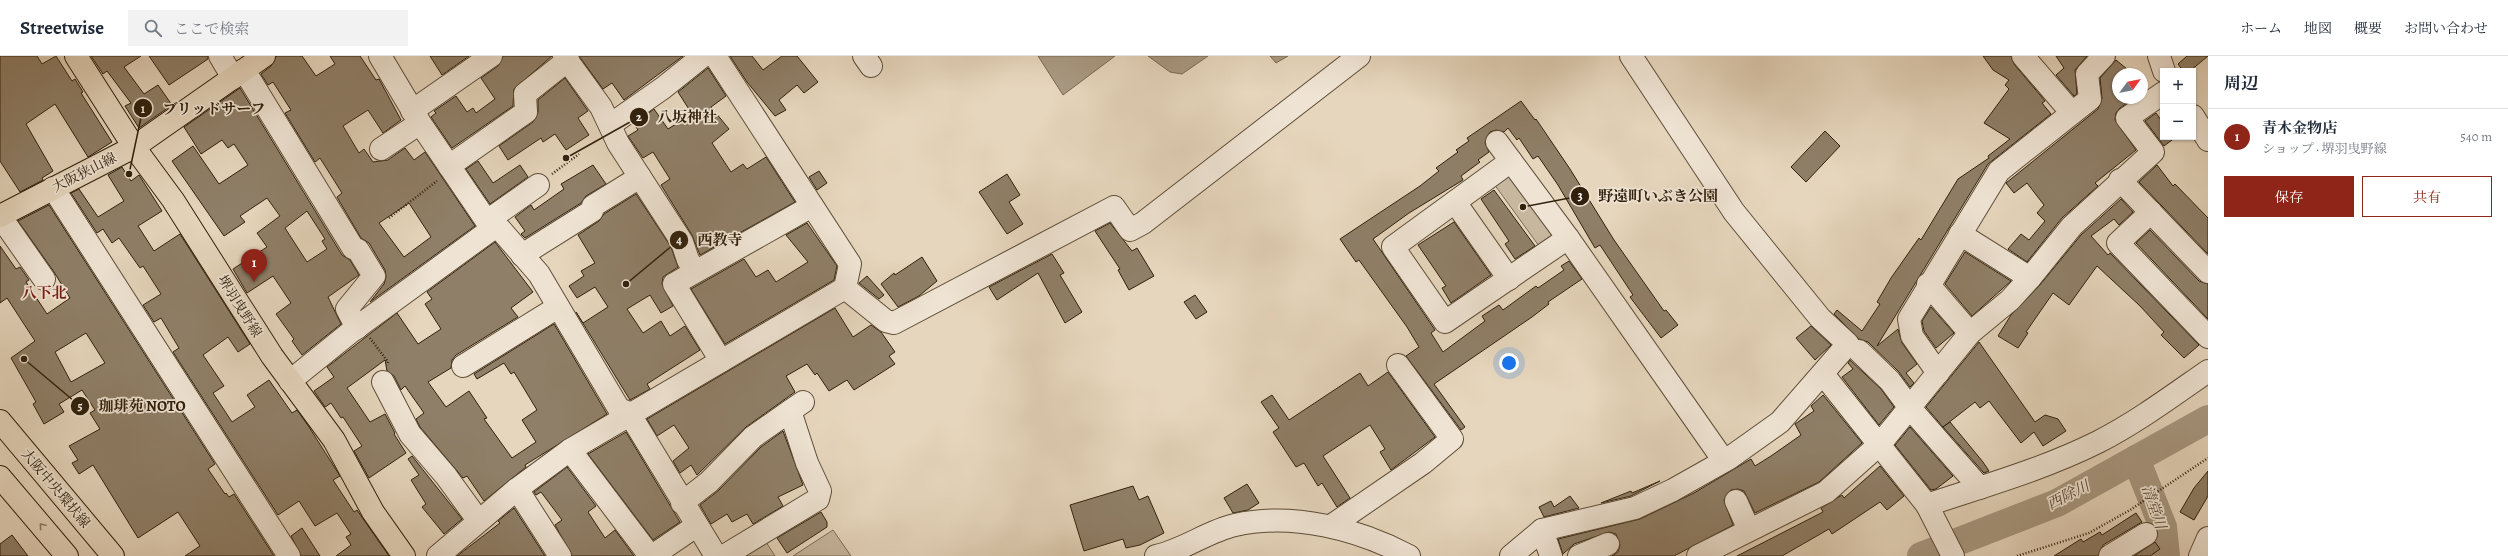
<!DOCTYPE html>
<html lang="ja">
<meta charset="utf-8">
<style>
body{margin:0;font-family:Alegreya,"Noto Serif JP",serif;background:#f2f2f3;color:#1f2937}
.controls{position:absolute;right:12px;top:12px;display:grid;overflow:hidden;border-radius:0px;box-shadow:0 1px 3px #0004}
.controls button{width:36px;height:36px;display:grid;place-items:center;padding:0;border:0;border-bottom:1px solid #e0e1e3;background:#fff;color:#1f2937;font:20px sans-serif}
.compass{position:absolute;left:2112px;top:12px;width:36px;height:36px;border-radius:50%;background:#fff;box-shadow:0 1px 3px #0004;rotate:57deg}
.you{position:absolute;left:1509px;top:307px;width:14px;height:14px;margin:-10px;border:3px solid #fff;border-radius:50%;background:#1a73e8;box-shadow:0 0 0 6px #1a73e833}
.badge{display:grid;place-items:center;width:26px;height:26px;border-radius:50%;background:#8f2418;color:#fff;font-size:13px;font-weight:700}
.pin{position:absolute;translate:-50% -33px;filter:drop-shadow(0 1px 2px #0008)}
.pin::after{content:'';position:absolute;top:21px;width:14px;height:12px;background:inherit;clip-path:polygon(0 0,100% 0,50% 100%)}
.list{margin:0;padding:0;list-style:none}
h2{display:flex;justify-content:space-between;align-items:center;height:52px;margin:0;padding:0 16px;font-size:17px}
h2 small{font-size:13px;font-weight:400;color:#747a83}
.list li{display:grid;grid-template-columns:26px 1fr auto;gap:12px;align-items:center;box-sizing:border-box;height:56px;padding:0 16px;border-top:1px solid #e0e1e3}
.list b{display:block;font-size:15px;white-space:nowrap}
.list p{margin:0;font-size:13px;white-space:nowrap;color:#747a83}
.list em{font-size:13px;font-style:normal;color:#747a83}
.actions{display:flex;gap:8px;padding:12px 16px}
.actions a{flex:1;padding:9px 0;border:1px solid #8f2418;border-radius:0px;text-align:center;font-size:14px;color:#8f2418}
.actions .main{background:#8f2418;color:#fff}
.icon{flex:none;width:22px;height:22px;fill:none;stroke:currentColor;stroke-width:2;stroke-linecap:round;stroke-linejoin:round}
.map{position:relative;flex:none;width:2208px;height:500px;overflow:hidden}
header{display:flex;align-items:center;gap:24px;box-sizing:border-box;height:56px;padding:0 20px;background:#fff;border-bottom:1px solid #e0e1e3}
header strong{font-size:19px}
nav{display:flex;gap:22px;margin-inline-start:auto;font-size:14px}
.search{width:280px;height:36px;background:#f2f2f3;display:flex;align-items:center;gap:10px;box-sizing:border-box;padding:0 14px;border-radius:0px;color:#747a83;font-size:15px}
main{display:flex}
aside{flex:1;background:#fff}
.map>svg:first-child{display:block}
</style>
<header>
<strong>Streetwise</strong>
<div class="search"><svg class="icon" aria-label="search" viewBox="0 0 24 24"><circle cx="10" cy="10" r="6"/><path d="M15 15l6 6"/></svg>ここで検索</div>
<nav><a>ホーム</a><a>地図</a><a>概要</a><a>お問い合わせ</a></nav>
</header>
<main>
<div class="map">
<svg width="2208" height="500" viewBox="0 0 2208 500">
<rect width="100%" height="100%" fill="#e6d6bd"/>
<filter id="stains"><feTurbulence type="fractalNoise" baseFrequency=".005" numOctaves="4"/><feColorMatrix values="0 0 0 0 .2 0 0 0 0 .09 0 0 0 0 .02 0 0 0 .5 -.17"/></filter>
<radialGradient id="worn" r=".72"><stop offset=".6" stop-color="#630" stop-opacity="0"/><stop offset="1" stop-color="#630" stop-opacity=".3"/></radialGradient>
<g fill="#c7b79f" stroke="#7c6c56">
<polygon points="1507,119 1513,121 1552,174 1552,181 1539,190 1494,128"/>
<polygon points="833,474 851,500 793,500"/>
<polygon points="764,483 775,500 738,500"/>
</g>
<g fill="#a89881" stroke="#786852">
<polygon points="1038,0 1115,0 1063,39"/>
<polygon points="1148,0 1208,0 1182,18 1170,16"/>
<polygon points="1270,0 1288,0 1276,7"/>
</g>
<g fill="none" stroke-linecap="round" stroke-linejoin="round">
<g stroke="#a89881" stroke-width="28">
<polyline points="2136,403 2163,471 2166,500"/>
<polyline points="1921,500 2057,447 2208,363"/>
</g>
</g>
<g fill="#8f7f68" stroke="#31210c" fill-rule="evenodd">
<polygon points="0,0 37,0 42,8 56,0 72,25 75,23 83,36 81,37 112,86 88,101 55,48 26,68 53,115 42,122 43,124 20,136 0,105"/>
<polygon points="91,0 141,0 124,11 144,38 158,29 172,49 139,72 125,50 131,47 107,15 103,18"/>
<polygon points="149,0 208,0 208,3 169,29"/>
<path d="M 276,0 L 302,0 L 316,20 L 335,8 L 330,0 L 360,0 L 376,24 L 379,23 L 401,64 L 383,77 L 368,54 L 343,70 L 359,97 L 364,93 L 373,106 L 388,104 L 405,92 L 414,104 L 425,96 L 475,170 L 370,246 L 384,228 L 386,221 L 385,214 L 369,187 L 361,182 L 337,141 L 342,137 L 320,102 L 315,106 L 285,57 L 291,54 L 273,26 L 268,29 L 261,18 L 271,10 ZM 409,147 L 431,181 L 404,201 L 379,167 Z"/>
<polygon points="430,0 469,0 442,19"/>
<polygon points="503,0 552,0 514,33 513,50 452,92 431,61 436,57 434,55 456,40 467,56 473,52 476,57 495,43 481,22 498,10"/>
<polygon points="579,0 683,0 624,44 612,27 603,33"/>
<polygon points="730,0 752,0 763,14 782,0 797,0 818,26 804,37 797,29 779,44 786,54 775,60 747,26"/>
<polygon points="1983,0 2011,0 2014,8 2045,45 2042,47 2051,58 1988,108 1877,290 1898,273 1902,287 1917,308 1906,317 1914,327 1910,331 1899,316 1868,286 1859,283 1834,258 1837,254 1862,275 1880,248 1877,246 1891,222 1919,182 1921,184 1958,123 1989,102 1988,100 2010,83 1984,67 2009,33 2005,29 2009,24 1993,14"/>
<polygon points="2056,0 2087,0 2075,14 2077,38 2074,40 2056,19 2064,12"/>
<polygon points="2187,0 2208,0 2190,15 2183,15 2178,8"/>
<polygon points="2116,4 2133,18 2118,18 2118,42 2134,42 2120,52 2116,57 2115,64 2136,94 2095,127 2098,130 2062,162 2027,206 2008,193 2021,178 2029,184 2045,165 2037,157 2044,149 2027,127 2014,137 2006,127 2098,53 2102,42 2100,22"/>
<polygon points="708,12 726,40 711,51 729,73 712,87 731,116 743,108 747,113 766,101 795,146 700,199 692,179 661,129 670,123 653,96 643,102 628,80 638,74 634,68 654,53 668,73 692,58 678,36"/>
<polygon points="565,22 588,55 578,62 589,79 566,94 555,78 543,86 541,82 508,104 499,90 533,66 538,56 538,44"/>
<path d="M 240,32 L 342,199 L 350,204 L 359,219 L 328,241 L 341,268 L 302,299 L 292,285 L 294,283 L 276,258 L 291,247 L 273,220 L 247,237 L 233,213 L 267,191 L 257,177 L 280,160 L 267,142 L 240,160 L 245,166 L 224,180 L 172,105 L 193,90 L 219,128 L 248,109 L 234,88 L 228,92 L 222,84 L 201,98 L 184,71 ZM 307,155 L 325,183 L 322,185 L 327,193 L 307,206 L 285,172 Z"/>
<polygon points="1521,45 1535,64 1536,63 1570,113 1614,184 1664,255 1666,254 1678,269 1661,282 1630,241 1633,239 1600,189 1595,192 1558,129 1538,100 1533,103 1519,82 1517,84 1508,72 1504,76 1496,74 1490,76 1485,87 1489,96 1478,104 1480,106 1461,120 1463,124 1409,157 1373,183 1435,274 1431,277 1443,296 1485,265 1482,260 1499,249 1503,254 1536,230 1538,232 1564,214 1561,210 1569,205 1582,223 1548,246 1549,248 1532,261 1434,328 1465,371 1461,374 1406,300 1419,291 1407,271 1359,204 1356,206 1340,183 1420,130 1439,115 1436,112 1458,96 1456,94 1469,85 1467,82"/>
<polygon points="2156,57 2163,67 2163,81 2176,81 2164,90 2145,65"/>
<polygon points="1825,75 1840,90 1806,126 1791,111"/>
<polygon points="478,105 493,127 520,109 528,121 490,148 466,113"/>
<polygon points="593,109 606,128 586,140 581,147 525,182 521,178 525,175 515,161 531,149 534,154 564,133 561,128"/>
<polygon points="2157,109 2173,130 2175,128 2208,162 2208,198 2139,126"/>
<polygon points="122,111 131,125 139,119 162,155 138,170 154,195 180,178 250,288 238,296 228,281 203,299 224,330 213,337 232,366 255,351 247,339 269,324 292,357 297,354 309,371 340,420 333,424 354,456 357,454 389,500 336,500 351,489 346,481 351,478 337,457 315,470 299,445 278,459 173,296 179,292 161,262 154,266 143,249 161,238 143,210 140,212 119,182 112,187 103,173 97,177 71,137 79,133 98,161 124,145 108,119"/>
<polygon points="819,115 827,127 817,134 809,121"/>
<polygon points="1007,118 1020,139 1009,146 1023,168 1007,178 979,136"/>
<polygon points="1494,134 1535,190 1515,203 1505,188 1509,185 1481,143"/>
<polygon points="636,138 671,191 678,211 663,221 662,228 673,250 661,257 650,239 627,253 643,277 661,265 670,280 685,270 700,294 647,328 650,333 630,344 576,256 583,267 608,251 595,231 577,242 569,230 584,220 581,215 595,207 578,179 599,165 604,158"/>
<polygon points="2121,143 2133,156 2119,169 2114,163 2091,180 2108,199 2110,197 2199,289 2184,302 2161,279 2164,276 2140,250 2097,210 2069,249 2053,237 2026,276 2028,277 2018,292 1998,280 2011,259 2039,230 2081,179"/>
<path d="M 49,149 L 215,408 L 208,413 L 225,438 L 226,437 L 229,441 L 234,438 L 274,500 L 185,500 L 200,490 L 178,456 L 138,482 L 93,409 L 79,418 L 72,407 L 78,404 L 69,390 L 100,373 L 90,357 L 95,354 L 82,334 L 59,348 L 64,356 L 44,368 L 33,348 L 36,346 L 11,302 L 35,285 L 7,242 L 0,247 L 0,190 L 16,213 L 20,211 L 29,224 L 26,226 L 47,258 L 70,242 L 54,216 L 18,165 ZM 86,277 L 105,307 L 71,326 L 55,296 Z"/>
<polygon points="1454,166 1491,219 1451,247 1442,232 1446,230 1418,189"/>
<polygon points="807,167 837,210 834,224 725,288 691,233 744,203 756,221 768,214 776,226 808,206 786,179"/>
<polygon points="1110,167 1132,195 1137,192 1154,220 1129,234 1118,214 1120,213 1095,175"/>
<polygon points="2150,174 2199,225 2208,228 2208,263 2136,187"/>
<polygon points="495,186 533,236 511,252 518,261 456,299 452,304 451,312 428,326 446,351 469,335 487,362 484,363 512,402 536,386 522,364 537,354 514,316 511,318 504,307 477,323 474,318 554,268 607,358 525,409 526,411 484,445 467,420 463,422 420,371 416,363 424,357 405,330 401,334 394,320 387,315 385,304 347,332 370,366 385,358 395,377 394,378 406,397 369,422 354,395 362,390 343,361 341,362 331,347 325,351 314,335 334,321 327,311 397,257 418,288 441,273 425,248 432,243 427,236"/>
<polygon points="1965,196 2011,225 1972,260 1945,228"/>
<polygon points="1052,198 1064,217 1060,219 1082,256 1065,267 1038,217 997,244 989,231"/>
<polygon points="922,201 937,225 919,240 898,251 881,228 894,217 895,219"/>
<polygon points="867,220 884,239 879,243 859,227"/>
<polygon points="1195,239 1207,256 1196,263 1184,246"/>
<polygon points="1931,251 1954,277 1936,292 1924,275 1922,265"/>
<polygon points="835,252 853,281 871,269 881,276 895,296 889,300 895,308 854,334 847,324 829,335 817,317 815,319 807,308 786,320 795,336 746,371 697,419 691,409 680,417 673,405 689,392 674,369 657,380 647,363"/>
<polygon points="1811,270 1831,289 1815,304 1796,282"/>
<polygon points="1979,286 2035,366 2045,359 2058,363 2066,375 2043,390 2034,376 2021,387 1989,345 1980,352 1975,346 1943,371 1926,351"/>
<polygon points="1850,304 1881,333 1894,351 1879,369 1842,321 1853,313 1848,307"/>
<polygon points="1388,316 1435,381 1391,414 1380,396 1385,393 1370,369 1323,400 1350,442 1337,451 1322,427 1318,430 1304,407 1296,411 1273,376 1279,372 1261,346 1272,339 1289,364 1360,317 1368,330"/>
<polygon points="1823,339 1862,387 1819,426 1755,457 1744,435 1738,433 1731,434 1724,444 1733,469 1674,500 1612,500 1618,496 1620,489 1616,478 1609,476 1574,488 1563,498 1558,483 1640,463 1694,437 1751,403 1755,410 1771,400 1801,379 1795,368 1814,355 1811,350"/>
<polygon points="1950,366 1983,406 1989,415 1984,417 1943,371"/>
<polygon points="1910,371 1953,420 1936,433 1931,434 1895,389"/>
<polygon points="783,375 803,429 778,441 783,450 753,468 747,458 732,466 727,458 711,468 700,449 718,435 761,391"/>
<polygon points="626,376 680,466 653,484 588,398"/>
<polygon points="412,400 462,463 444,478 422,451 426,448 411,424 419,419 408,403"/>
<polygon points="1880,410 1904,440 1887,454 1880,446 1832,478 1829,473 1782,500 1737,500 1823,456 1821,452 1842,439 1844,442"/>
<polygon points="567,411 596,450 588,456 605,482 615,474 634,500 572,500 555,469 562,464 541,436 536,439 534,436"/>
<polygon points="2208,415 2208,440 2194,464 2180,456 2194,432"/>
<polygon points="1660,425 1631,440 1601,447 1631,435 1632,437"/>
<polygon points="1247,428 1259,447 1248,454 1233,457 1224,442"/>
<polygon points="1133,430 1139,444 1148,440 1164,477 1140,489 1126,492 1123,483 1084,495 1070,449"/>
<polygon points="1570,440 1579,452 1544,461 1539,451 1551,445 1554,451"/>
<polygon points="514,452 545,500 457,500 500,467 498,465"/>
<polygon points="821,456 827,466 827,471 787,497 777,482"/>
<polygon points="2136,457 2142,466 2103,489 2098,500 2054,500 2081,483 2083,486 2100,476 2102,479"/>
<polygon points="302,472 320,500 301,500 291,480"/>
<polygon points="12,479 28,500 0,500 0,488"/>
<polygon points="2155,486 2160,493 2150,500 2134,500"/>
</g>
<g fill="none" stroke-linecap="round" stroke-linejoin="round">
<defs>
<g id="minor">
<polyline points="220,0 233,22"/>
<polyline points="380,0 420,67 492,173 500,173 539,218 619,353 629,357 716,500"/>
<polyline points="564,0 601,51 618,87 682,186 688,204 695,215"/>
<polyline points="864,0 871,10"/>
<polyline points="2023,0 2072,57"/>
<polyline points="2159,0 2164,15"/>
<polyline points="244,14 353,192 358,194 374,220 347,253 357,272"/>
<polyline points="412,55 491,0"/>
<polyline points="2193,60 2208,84"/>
<polyline points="610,69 663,32 703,0"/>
<polyline points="1497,86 1568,182 1724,405"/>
<polyline points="381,93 420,67"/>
<polyline points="1511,105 1393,191 1445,266 1568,182"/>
<polyline points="449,110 526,56 525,38 568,4"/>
<polyline points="2120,124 2208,216"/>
<polyline points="53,132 289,500"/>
<polyline points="1455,146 1509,223"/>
<polyline points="2151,156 2118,187 2208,281"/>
<polyline points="0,160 44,223"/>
<polyline points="487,165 538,129"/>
<polyline points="1960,178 2030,222"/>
<polyline points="522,199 592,155 593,150 640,121"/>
<polyline points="1928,228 1970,277"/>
<polyline points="845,232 886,265 894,267 1114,151 1130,174 1143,167 1359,0"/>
<polyline points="1859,295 1890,325 1910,352 1980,432"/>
<polyline points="721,305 674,228 812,150"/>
<polyline points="463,310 558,251"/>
<polyline points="1938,317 1912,280 1909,263 1999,115 2090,43 2087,18 2104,0"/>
<polyline points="1823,318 1927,449"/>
<polyline points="290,325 352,275 492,173"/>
<polyline points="383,326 410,378 446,420 478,464"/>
<polyline points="570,394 650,500"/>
<polyline points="517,433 560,500"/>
<polyline points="1736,445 1749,474"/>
<polyline points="682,447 709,426 753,381 790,355"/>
<polyline points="1331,470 1423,407 1452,383 1398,309"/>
<polyline points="1542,474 1551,500"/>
<polyline points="438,500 517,433 570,394 845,232 850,208 715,0"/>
<polyline points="652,500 696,470"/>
<polyline points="724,500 818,443 820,435 807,407 790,355 803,346"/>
<path d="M 1156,500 C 1184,494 1208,475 1235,469 C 1293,456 1358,473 1409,500"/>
<polyline points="1511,500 1542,474 1635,452 1673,434 1728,403 1780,366 1848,288 1820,262 1734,156 1631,0"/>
<polyline points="1579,500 1608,488"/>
<polyline points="1698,500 1826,436 1880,388 1970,277 2010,244 2030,222 2072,170 2153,96 2127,62 2163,37"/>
<path d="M 1953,500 L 1927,449 C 1984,430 2044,413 2098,386 C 2137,366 2172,340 2208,315"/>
<polyline points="2110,500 2146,478"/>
<polyline points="2200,500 2208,482"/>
</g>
<g id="major">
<polyline points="76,0 134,91 173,144 272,300 334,384 373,456 404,500"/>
<polyline points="0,160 134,91 264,0"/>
<polyline points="0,365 113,500"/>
<polyline points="0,421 67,500"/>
</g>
</defs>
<use href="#minor" stroke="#5e4e38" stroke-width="24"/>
<use href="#major" stroke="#31210c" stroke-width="24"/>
<g stroke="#31210c" stroke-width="2.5" stroke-dasharray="1 2" stroke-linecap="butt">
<polyline points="552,118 579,98"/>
<polyline points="389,162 437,125"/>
<polyline points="370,282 388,306 387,309"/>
<polyline points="2017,500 2089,477 2130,454 2208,402"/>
</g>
<use href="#minor" stroke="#efe4d4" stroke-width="22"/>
<use href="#major" stroke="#e6d6bd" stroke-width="22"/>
</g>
<defs><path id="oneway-chevron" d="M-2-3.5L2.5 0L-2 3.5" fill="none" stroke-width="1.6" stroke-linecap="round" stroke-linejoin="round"/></defs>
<use stroke="#8c7c64" href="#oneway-chevron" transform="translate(42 470) rotate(-130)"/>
<g text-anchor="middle" stroke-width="3.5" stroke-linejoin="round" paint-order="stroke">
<g font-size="14" fill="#31210c" stroke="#efe4d4">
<text transform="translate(84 116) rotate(-27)" y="5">大阪狭山線</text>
<text transform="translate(240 250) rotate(58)" y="5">堺羽曳野線</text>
<text transform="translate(56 432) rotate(50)" y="5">大阪中央環状線</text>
</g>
<g font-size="15" font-weight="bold" fill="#7a1f14" stroke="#efe4d4">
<text x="44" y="242">八下北</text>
</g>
<g font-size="15" font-style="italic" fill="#5b4b35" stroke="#efe4d4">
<text transform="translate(2068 439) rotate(-27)" y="5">西除川</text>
<text transform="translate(2154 451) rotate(71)" y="5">清堂川</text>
</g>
</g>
<path fill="none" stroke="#31210c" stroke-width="1.5" d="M129 118L143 52M566 102L639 61M1523 151L1580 140M626 228L679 184M24 303L80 350"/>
<g fill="#31210c" stroke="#efe4d4" stroke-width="1.5">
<circle cx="129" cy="118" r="4"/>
<circle cx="566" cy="102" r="4"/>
<circle cx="1523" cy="151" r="4"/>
<circle cx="626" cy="228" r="4"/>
<circle cx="24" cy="303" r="4"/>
<circle cx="143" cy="52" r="10"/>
<circle cx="639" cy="61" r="10"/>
<circle cx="1580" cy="140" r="10"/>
<circle cx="679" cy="184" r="10"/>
<circle cx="80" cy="350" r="10"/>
</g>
<g font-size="12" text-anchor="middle" font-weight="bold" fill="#fff">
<text x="143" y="57">1</text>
<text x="639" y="65">2</text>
<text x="1580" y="144">3</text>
<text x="679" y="188">4</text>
<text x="80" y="354">5</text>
</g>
<g font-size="15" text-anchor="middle" font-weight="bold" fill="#31210c" stroke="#efe4d4" stroke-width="3.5" stroke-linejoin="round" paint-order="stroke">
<text x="214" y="58">ブリッドサーフ</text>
<text x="687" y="66">八坂神社</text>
<text x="1658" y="145">野遠町いぶき公園</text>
<text x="720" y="189">西教寺</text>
<text x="142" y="355">珈琲苑 NOTO</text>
</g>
<rect width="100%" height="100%" filter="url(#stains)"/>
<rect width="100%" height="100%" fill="url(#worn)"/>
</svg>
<div class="controls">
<button>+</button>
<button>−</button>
</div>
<svg class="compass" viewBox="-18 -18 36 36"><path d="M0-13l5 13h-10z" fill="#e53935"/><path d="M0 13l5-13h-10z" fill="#747a83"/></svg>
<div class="you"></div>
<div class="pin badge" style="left:254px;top:226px">1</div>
</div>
<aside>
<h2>周辺<small></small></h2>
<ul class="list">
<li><span class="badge">1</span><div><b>青木金物店</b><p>ショップ · 堺羽曳野線</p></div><em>540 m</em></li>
</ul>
<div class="actions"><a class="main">保存</a><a>共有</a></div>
</aside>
</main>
